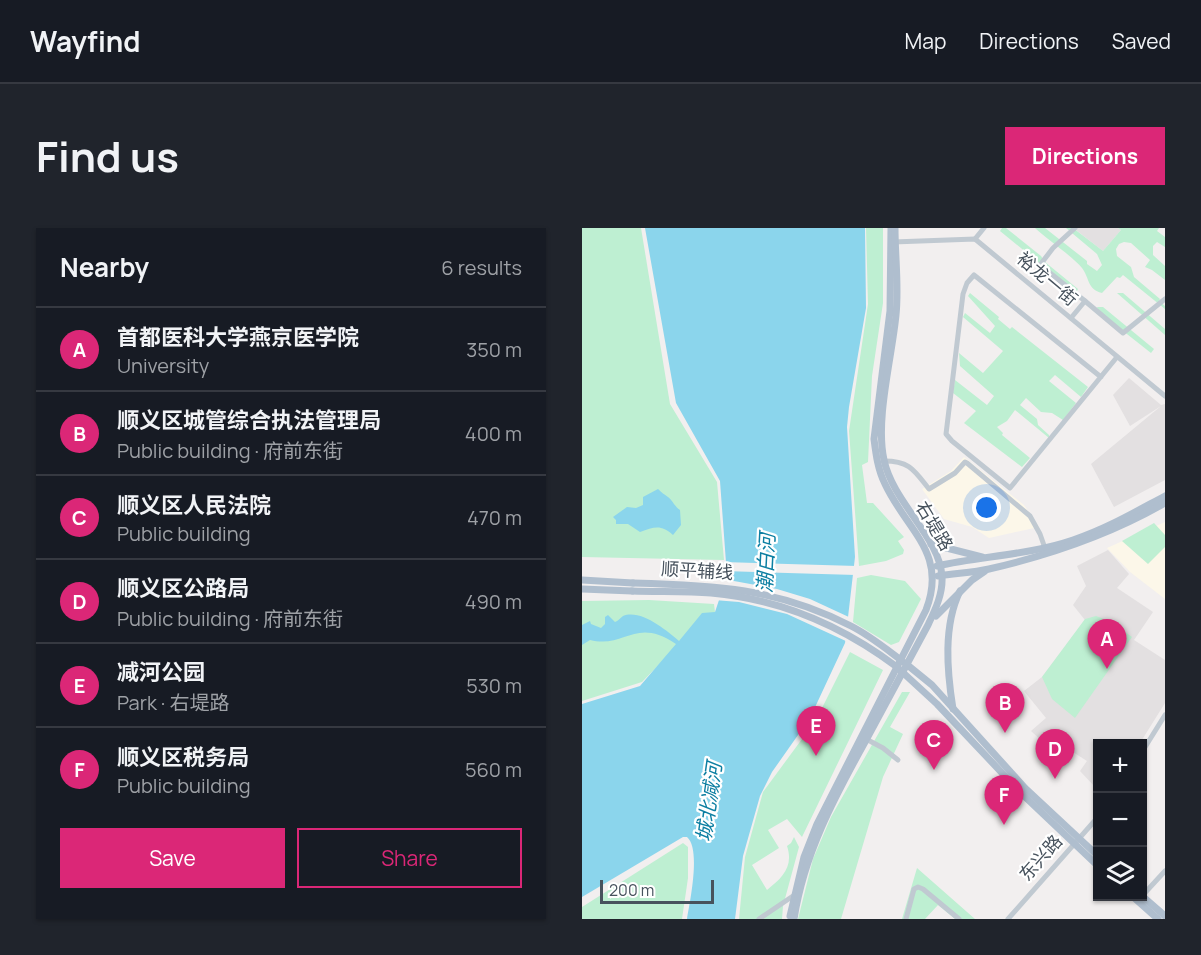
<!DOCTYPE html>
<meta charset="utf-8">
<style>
body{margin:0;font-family:Manrope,"Noto Sans SC",sans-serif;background:#20242c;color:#f1f3f6}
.controls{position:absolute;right:18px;bottom:18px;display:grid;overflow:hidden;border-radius:0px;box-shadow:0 2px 4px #0004}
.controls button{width:54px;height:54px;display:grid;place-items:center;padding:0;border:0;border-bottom:2px solid #363941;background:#171b24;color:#f1f3f6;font:30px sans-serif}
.scale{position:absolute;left:18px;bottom:15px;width:114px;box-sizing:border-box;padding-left:6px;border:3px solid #47525d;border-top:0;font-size:16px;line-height:21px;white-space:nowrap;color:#47525d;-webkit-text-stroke:4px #fff;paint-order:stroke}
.you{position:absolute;left:405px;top:280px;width:21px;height:21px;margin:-15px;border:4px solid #fff;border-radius:50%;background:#1a73e8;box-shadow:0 0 0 9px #1a73e833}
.badge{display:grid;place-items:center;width:39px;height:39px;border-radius:50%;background:#db2777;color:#fff;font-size:20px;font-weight:700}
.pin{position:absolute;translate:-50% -50px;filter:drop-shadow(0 2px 3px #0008)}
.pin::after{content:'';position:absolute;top:32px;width:21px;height:18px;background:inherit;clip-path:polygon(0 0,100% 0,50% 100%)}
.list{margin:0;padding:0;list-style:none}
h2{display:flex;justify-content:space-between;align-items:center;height:78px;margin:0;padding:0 24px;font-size:26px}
h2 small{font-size:20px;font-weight:400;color:#9ea1a6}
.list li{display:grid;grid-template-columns:39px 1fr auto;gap:18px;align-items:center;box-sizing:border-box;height:84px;padding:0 24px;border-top:2px solid #363941}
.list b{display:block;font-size:22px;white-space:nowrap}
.list p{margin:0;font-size:20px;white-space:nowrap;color:#9ea1a6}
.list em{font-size:20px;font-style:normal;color:#9ea1a6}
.actions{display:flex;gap:12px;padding:18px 24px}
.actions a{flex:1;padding:14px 0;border:2px solid #db2777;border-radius:0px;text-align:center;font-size:21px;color:#db2777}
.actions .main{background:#db2777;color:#fff}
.icon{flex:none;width:33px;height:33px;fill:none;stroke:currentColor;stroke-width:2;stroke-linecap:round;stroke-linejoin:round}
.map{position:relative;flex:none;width:583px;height:691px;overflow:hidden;border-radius:0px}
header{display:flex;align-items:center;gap:36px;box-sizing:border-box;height:84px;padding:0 30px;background:#171b24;border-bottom:2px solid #363941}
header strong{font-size:28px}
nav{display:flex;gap:33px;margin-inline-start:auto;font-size:21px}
.intro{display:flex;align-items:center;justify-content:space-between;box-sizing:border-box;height:144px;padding:0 36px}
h1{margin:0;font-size:42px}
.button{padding:15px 27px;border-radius:0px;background:#db2777;color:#fff;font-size:21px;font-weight:700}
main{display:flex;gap:36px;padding:0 36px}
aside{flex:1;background:#171b24;border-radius:0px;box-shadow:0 2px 4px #0004}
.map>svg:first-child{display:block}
</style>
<header>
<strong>Wayfind</strong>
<nav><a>Map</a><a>Directions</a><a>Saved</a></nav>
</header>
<div class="intro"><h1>Find us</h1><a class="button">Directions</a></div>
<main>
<aside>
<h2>Nearby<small>6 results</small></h2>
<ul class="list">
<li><span class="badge">A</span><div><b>首都医科大学燕京医学院</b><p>University</p></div><em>350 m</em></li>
<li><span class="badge">B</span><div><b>顺义区城管综合执法管理局</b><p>Public building · 府前东街</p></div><em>400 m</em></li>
<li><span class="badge">C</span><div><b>顺义区人民法院</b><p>Public building</p></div><em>470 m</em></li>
<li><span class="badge">D</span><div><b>顺义区公路局</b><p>Public building · 府前东街</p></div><em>490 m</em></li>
<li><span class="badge">E</span><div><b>减河公园</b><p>Park · 右堤路</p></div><em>530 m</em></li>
<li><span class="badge">F</span><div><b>顺义区税务局</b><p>Public building</p></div><em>560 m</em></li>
</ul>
<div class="actions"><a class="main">Save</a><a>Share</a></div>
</aside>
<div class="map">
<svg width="583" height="691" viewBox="0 0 583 691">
<rect width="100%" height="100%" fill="#f2efef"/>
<g fill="#fcf7e9">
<polygon points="382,229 442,277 457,299 407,310 390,299 362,291 340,261 369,243"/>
<polygon points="583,294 583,371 548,344 525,320"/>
</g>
<g fill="#e3e0e1">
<polygon points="495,0 536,0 539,2 521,23 494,2"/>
<polygon points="547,150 579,177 583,176 583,252 532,279 509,236 579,178 548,198 531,167"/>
<polygon points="526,322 547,346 535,360 571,384 552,412 583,432 583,475 558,515 516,516 515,569 513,559 498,543 505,533 480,517 471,507 462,515 449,503 464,490 442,463 460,449 503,392 491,377 504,358 495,338"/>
</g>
<g fill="#beefd2">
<polygon points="0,0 59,0 88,176 135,254 142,332 0,329"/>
<polygon points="284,0 301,0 301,75 290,148 286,234 280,237 285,275 291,275 322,309 316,313 322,322 321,326 304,333 277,338 267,203 286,76"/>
<polygon points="420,0 424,0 459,28 463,34 496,61 494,65 418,3"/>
<path d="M 453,0 L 463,0 L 505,33 L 505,36 L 515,43 L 520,37 L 515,26 L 484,0 L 491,0 L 521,23 L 539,2 L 536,0 L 577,0 L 575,3 L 583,9 L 583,19 L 575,14 L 571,18 L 571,27 L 583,38 L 583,52 L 570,42 L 563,39 L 568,32 L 549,15 L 542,14 L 537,16 L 534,21 L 535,28 L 549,39 L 552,49 L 578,71 L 577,73 L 583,78 L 583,81 L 541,47 L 538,50 L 535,49 L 520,65 C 505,61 508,51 500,40 C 491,29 465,11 453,0 Z"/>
<polygon points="388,65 417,89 416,91 428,101 430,99 506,159 499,169 473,147 467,153 494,175 481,192 470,185 459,184 444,170 438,177 455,191 456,197 467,207 467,210 433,182 425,193 415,199 421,205 420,207 448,230 440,239 382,195 394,183 371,165 373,152 405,177 412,168 378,138 377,125 401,145 421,123 381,89 383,85 408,105 413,98 386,68"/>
<polygon points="535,65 541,65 583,101 583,107"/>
<polygon points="515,79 521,79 572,121 569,125 517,84"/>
<polygon points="572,295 583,307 583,319 566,336 540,313"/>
<polygon points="289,347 323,353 339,371 317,414 309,417 271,394 275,350"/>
<polygon points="67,372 132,376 133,384 90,423 60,454 0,473 0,373"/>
<polygon points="514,388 528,393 550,409 493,490 470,471 460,449 503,391"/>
<path d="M 268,424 L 301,442 L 220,609 L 205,591 L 186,602 L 197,620 L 170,637 L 185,662 C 200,650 212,639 205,618 L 209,615 L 212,609 L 217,619 L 201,678 L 200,691 L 157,691 L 163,629 L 181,564 L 234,492 Z"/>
<polygon points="320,464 328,464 308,499 321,506 301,549 259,691 216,691 231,631 249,589"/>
<polygon points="101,615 106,619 106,650 100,691 0,691 0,679"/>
<polygon points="335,640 393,691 373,691 356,677 343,691 320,691"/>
</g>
<g fill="#8bd5ec">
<path d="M 63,0 L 283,0 L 284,80 L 267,179 L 265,199 L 273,329 L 263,415 L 228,490 L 190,544 L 178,568 L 161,628 L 153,691 L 105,691 C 108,673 119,621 105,609 L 101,609 L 0,669 L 0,476 L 58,458 L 94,416 C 53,388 43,421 8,412 L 0,417 L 0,397 L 8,393 L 9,396 L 19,400 L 23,396 L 23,389 L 26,387 L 33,394 C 36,393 38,390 41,388 C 59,381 84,402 97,413 L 120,385 L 133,384 L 145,348 L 138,253 L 94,175 Z"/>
<path d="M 76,261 C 80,265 82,266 86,269 C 91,273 93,279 98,282 L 99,297 L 91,307 C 79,296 72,299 58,304 L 46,296 L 34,296 L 34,292 L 31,289 L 45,279 L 54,280 L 61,277 L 61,269 Z"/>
</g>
<g fill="#f2efef">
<polygon points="141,334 275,338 274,347 141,343"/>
<polygon points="141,351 195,361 228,371 269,390 266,414 205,386 157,374 132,372"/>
</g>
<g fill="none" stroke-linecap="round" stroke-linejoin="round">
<g stroke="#c0c9d1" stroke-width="5">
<polyline points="493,0 471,20 458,37 503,73"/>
<polyline points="393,11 402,0"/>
<polyline points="311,14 393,11 583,168"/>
<polyline points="489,90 503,73 541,105 583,71"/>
<polyline points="519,149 392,47 385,55 381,66 364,206 370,213 428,260 535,129"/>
<path d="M 302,233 C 328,233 332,242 347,261 L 373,245 L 383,234 L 385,235 L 448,288 L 458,306 L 464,323"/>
<polyline points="284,511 301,520 316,532"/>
<polyline points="560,524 583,487"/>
<polyline points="560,668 583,643"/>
<polyline points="177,691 211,668"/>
<polyline points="324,691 332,661 336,659 341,661 377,691"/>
<polyline points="426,691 516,589"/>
</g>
<g stroke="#afbece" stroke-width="7">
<polyline points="349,316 400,329"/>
<path d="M 355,338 C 400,328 447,327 491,312 C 524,301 553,284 583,268"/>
<path d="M 356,348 C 373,345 390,345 407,341 C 468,327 529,306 583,275"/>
<polyline points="0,352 51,355"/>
<polyline points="0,361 50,363"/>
<polyline points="354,388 390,352 403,343"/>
<polyline points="323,435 350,457 443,560 516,628"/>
<polyline points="317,441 355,476 439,565 516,638"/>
<path d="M 371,481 C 365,443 361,398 378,363"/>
<polyline points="550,668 576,691"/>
<polyline points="560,668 583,688"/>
<path d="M 208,688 L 222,629 L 235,596 L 344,382 C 366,325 325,303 303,256 C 296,242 294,227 292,211 L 308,83 L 309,0"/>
<path d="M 212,691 C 222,626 252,570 283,514 C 304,475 325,436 346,397 C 353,382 361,366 360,349 C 358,309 311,275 302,232 C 293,192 310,129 314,87 C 317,58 313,29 313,0"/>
</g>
<g stroke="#afbece" stroke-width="7">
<path d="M 51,355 C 132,357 195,360 269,398 C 287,407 303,420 319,432"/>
<path d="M 50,363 C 76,364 103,363 129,365 C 199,371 259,397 315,439"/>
</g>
</g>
<g text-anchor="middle" stroke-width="4.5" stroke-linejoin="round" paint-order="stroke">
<g font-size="18" fill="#47525d" stroke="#fff">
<text transform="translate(465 51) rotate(40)" y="6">裕龙一街</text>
<text transform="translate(352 298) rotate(59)" y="6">右堤路</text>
<text transform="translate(115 343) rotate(3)" y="6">顺平辅线</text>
<text transform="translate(459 630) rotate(-49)" y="6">东兴路</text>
</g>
<g font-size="20" font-style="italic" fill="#0d7fa2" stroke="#fff">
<text transform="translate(184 335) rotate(-87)" y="7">潮白河</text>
<text transform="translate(127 574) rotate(-82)" y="7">城北减河</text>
</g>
</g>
</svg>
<div class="controls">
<button>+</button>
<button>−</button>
<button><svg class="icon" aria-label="layers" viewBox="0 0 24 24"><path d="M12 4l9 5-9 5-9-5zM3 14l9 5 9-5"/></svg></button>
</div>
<div class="scale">200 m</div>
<div class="you"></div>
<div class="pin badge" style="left:525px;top:441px">A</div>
<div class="pin badge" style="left:423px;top:505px">B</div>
<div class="pin badge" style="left:352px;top:542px">C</div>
<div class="pin badge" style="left:473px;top:551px">D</div>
<div class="pin badge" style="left:234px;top:528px">E</div>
<div class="pin badge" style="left:422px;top:597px">F</div>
</div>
</main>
